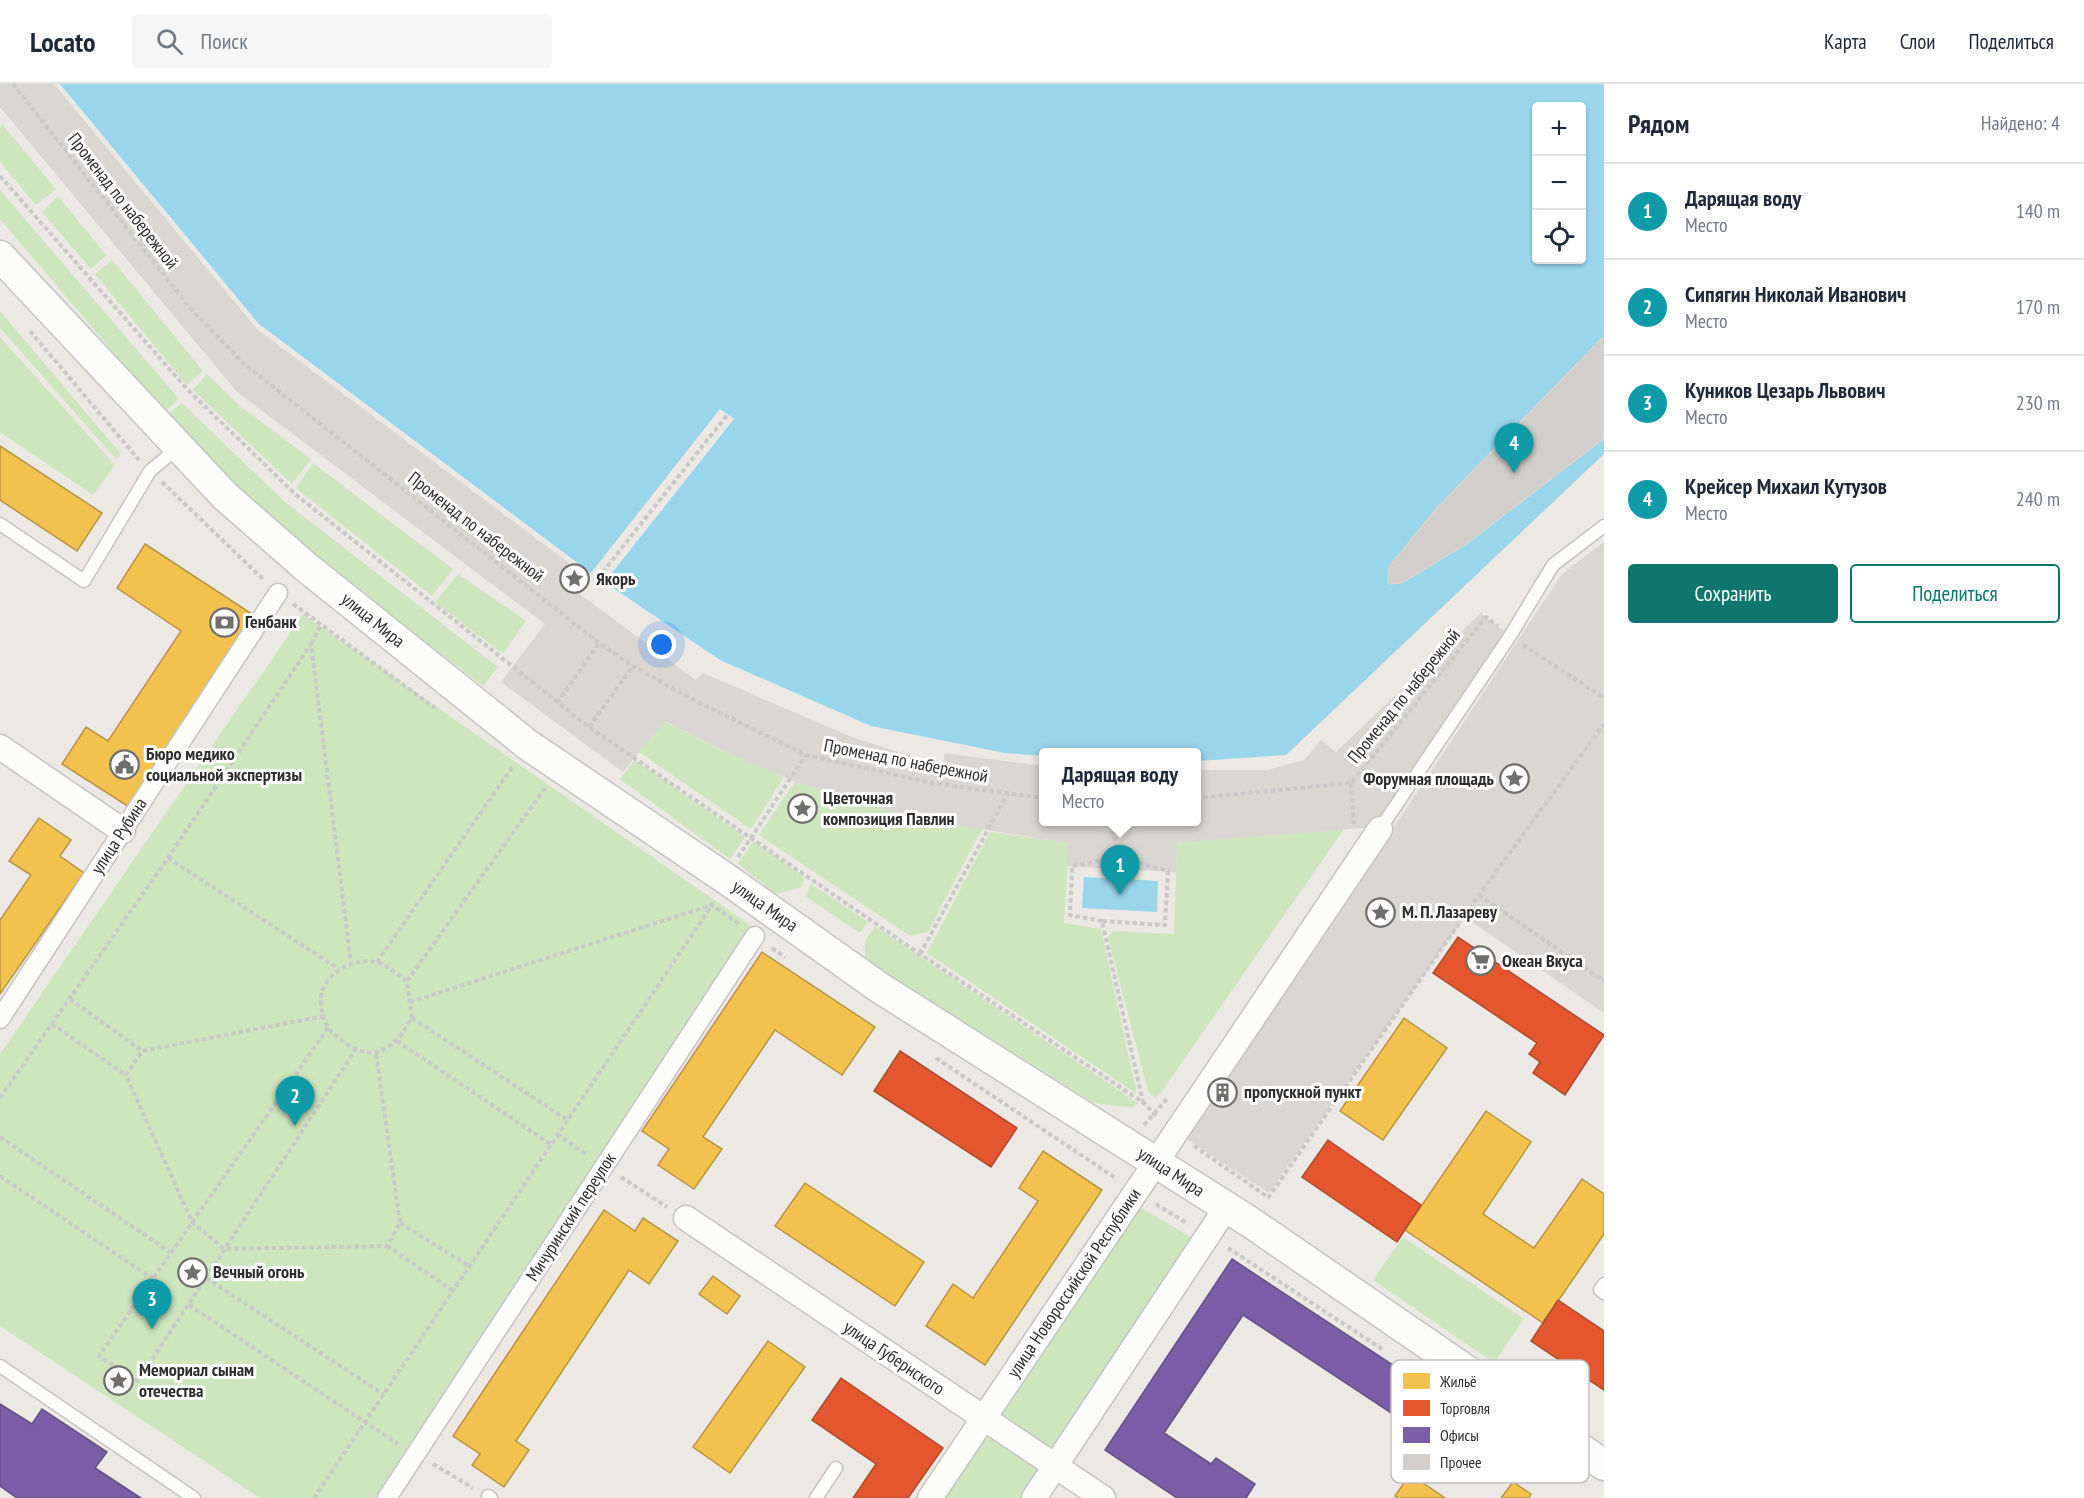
<!DOCTYPE html>
<html lang="ru">
<meta charset="utf-8">
<style>
body{margin:0;font-family:"PT Sans Narrow",sans-serif;background:#f6f6f7;color:#1f2937}
.controls{position:absolute;right:18px;top:18px;display:grid;overflow:hidden;border-radius:6px;box-shadow:0 2px 4px #0004}
.controls button{width:54px;height:54px;display:grid;place-items:center;padding:0;border:0;border-bottom:2px solid #e0e1e3;background:#fff;color:#1f2937;font:30px sans-serif}
.you{position:absolute;left:662px;top:561px;width:21px;height:21px;margin:-15px;border:4px solid #fff;border-radius:50%;background:#1a73e8;box-shadow:0 0 0 9px #1a73e833}
.badge{display:grid;place-items:center;width:39px;height:39px;border-radius:50%;background:#0f766e;color:#fff;font-size:20px;font-weight:700}
.pin{position:absolute;translate:-50% -50px;filter:drop-shadow(0 2px 3px #0008)}
.pin::after{content:'';position:absolute;top:32px;width:21px;height:18px;background:inherit;clip-path:polygon(0 0,100% 0,50% 100%)}
.popup{position:absolute;left:1039px;top:664px;width:162px;height:78px;box-sizing:border-box;display:grid;place-content:center;border-radius:6px;background:#fff;filter:drop-shadow(0 2px 4px #0005);font-size:20px;white-space:nowrap;color:#747a83}
.popup b{font-size:22px;color:#1f2937}
.popup::after{content:'';position:absolute;left:50%;top:100%;margin-left:-12px;border:12px solid transparent;border-top-color:#fff}
.list{margin:0;padding:0;list-style:none}
h2{display:flex;justify-content:space-between;align-items:center;height:78px;margin:0;padding:0 24px;font-size:26px}
h2 small{font-size:20px;font-weight:400;color:#747a83}
.list li{display:grid;grid-template-columns:39px 1fr auto;gap:18px;align-items:center;box-sizing:border-box;height:96px;padding:0 24px;border-top:2px solid #e0e1e3}
.list b{display:block;font-size:22px;white-space:nowrap}
.list p{margin:0;font-size:20px;white-space:nowrap;color:#747a83}
.list em{font-size:20px;font-style:normal;color:#747a83}
.actions{display:flex;gap:12px;padding:18px 24px}
.actions a{flex:1;padding:14px 0;border:2px solid #0f766e;border-radius:6px;text-align:center;font-size:21px;color:#0f766e}
.actions .main{background:#0f766e;color:#fff}
.icon{flex:none;width:33px;height:33px;fill:none;stroke:currentColor;stroke-width:2;stroke-linecap:round;stroke-linejoin:round}
.map{position:relative;flex:none;width:1604px;height:1414px;overflow:hidden}
header{display:flex;align-items:center;gap:36px;box-sizing:border-box;height:84px;padding:0 30px;background:#fff;border-bottom:2px solid #e0e1e3}
header strong{font-size:28px}
nav{display:flex;gap:33px;margin-inline-start:auto;font-size:21px}
.search{width:420px;height:54px;background:#f6f6f7;display:flex;align-items:center;gap:15px;box-sizing:border-box;padding:0 21px;border-radius:6px;color:#747a83;font-size:22px}
main{display:flex}
aside{flex:1;background:#fff}
.map>svg:first-child{display:block}
</style>
<header>
<strong>Locato</strong>
<div class="search"><svg class="icon" aria-label="search" viewBox="0 0 24 24"><circle cx="10" cy="10" r="6"/><path d="M15 15l6 6"/></svg>Поиск</div>
<nav><a>Карта</a><a>Слои</a><a>Поделиться</a></nav>
</header>
<main>
<div class="map">
<svg width="1604" height="1414" viewBox="0 0 1604 1414">
<rect width="100%" height="100%" fill="#ece8e4"/>
<g fill="#cee6be">
<polygon points="2,40 56,105 36,121 0,78 0,42"/>
<polygon points="0,106 179,315 164,328 0,135"/>
<polygon points="58,112 106,171 91,185 42,128"/>
<polygon points="112,176 203,287 187,301 95,190"/>
<polygon points="0,227 121,370 116,375 0,244"/>
<polygon points="0,253 115,381 93,411 0,348"/>
<polygon points="207,290 240,322 311,375 292,400 193,306"/>
<polygon points="182,319 285,418 498,583 483,602 269,438 167,331"/>
<polygon points="313,379 453,485 432,512 296,404"/>
<polygon points="458,490 526,537 503,570 435,518"/>
<polygon points="303,530 753,843 375,1414 260,1414 0,1242 0,970"/>
<polygon points="664,637 724,667 784,693 751,745 639,668"/>
<polygon points="635,676 745,753 730,775 620,695"/>
<polygon points="795,698 911,734 982,745 928,848 910,852 759,751"/>
<polygon points="1344,745 1160,1010 1154,1014 1148,1007 1108,853 1113,847 1174,850 1177,759"/>
<polygon points="990,748 1069,759 1064,839 1101,845 1137,1010 927,869"/>
<polygon points="754,757 805,794 801,803 776,810 738,780"/>
<polygon points="811,800 868,838 860,849 805,812"/>
<polygon points="875,842 1138,1019 1133,1024 1094,1019 865,876 865,856"/>
<polygon points="1138,1122 1192,1154 1051,1364 998,1327"/>
<polygon points="1403,1153 1524,1235 1494,1279 1373,1196"/>
<polygon points="981,1349 1041,1388 1024,1414 937,1414"/>
</g>
<g fill="#dad6d2">
<polygon points="0,0 54,0 257,245 569,479 558,494 696,596 703,589 854,654 943,682 945,669 1043,682 1044,738 1196,738 1197,686 1267,686 1304,676 1321,656 1336,668 1481,529 1507,549 1375,743 1177,759 1176,788 1067,782 1068,759 911,734 795,698 724,667 665,637 623,688 501,598 545,540 237,308 0,23"/>
<polygon points="1604,458 1604,929 1465,833 1269,1109 1187,1055 1562,490"/>
</g>
<g fill="#99d6ec" fill-rule="evenodd">
<path d="M 60,0 L 1604,0 L 1604,370 L 1286,671 L 1197,677 L 1196,668 L 1044,668 L 1043,672 L 1005,669 L 871,642 L 720,576 L 591,489 L 259,240 ZM 1536,22 L 1582,22 L 1582,176 L 1536,176 Z"/>
<polygon points="1084,793 1158,797 1157,828 1082,824"/>
</g>
<polygon fill="#ece8e4" points="720,325 734,335 604,499 591,489"/>
<g fill="#f2c14e" stroke="#b79544" stroke-width="1.5">
<polygon points="0,362 102,429 77,467 0,416"/>
<polygon points="145,460 255,532 129,723 62,680 86,643 108,657 181,547 117,504"/>
<polygon points="39,734 71,756 60,772 84,789 0,910 0,836 31,791 9,777"/>
<polygon points="762,868 875,943 842,991 775,946 703,1053 722,1065 694,1105 658,1081 669,1065 642,1047"/>
<polygon points="1404,934 1447,964 1383,1056 1340,1027"/>
<polygon points="1486,1027 1531,1058 1483,1130 1534,1164 1582,1095 1604,1110 1604,1150 1543,1239 1405,1146"/>
<polygon points="1043,1067 1102,1106 985,1281 926,1242 953,1200 973,1214 1038,1117 1019,1104"/>
<polygon points="805,1099 924,1178 895,1222 775,1142"/>
<polygon points="604,1126 635,1147 643,1134 678,1157 649,1200 629,1186 516,1357 529,1366 504,1403 472,1381 480,1370 453,1352"/>
<polygon points="713,1192 740,1212 727,1230 699,1210"/>
<polygon points="768,1257 805,1283 730,1389 693,1363"/>
<polygon points="1410,1390 1445,1414 1398,1414 1395,1412"/>
<polygon points="1513,1398 1531,1410 1529,1414 1501,1414"/>
</g>
<g fill="#e4572e" stroke="#ad4b2e" stroke-width="1.5">
<polygon points="1458,853 1604,951 1565,1011 1533,989 1540,978 1529,970 1537,959 1433,889"/>
<polygon points="900,967 1017,1044 991,1083 874,1007"/>
<polygon points="1328,1056 1421,1121 1397,1158 1302,1093"/>
<polygon points="1558,1216 1604,1247 1604,1306 1531,1257"/>
<polygon points="841,1294 943,1364 908,1414 853,1414 876,1380 812,1336"/>
</g>
<g fill="#7b5ea7" stroke="#645083" stroke-width="1.5">
<polygon points="1232,1175 1449,1318 1426,1352 1243,1231 1164,1349 1211,1380 1216,1374 1255,1400 1246,1414 1177,1414 1105,1366"/>
<polygon points="0,1320 32,1340 42,1325 107,1368 95,1384 141,1414 17,1414 0,1402"/>
</g>
<g fill="#d1cecb" stroke="#d7d4d0" stroke-width="1.5">
<polygon points="1604,252 1604,354 1468,459 1402,499 1388,500 1389,483 1436,425"/>
<polygon points="1222,1000 1232,1007 1224,1017 1214,1010"/>
</g>
<g fill="none" stroke-linecap="round" stroke-linejoin="round">
<defs>
<g id="service">
<polyline points="0,440 84,497 150,387 179,363"/>
<polyline points="1380,745 1510,552 1553,481 1604,442"/>
<polyline points="1604,1200 1600,1206 1604,1209"/>
<polyline points="0,1282 194,1414"/>
<polyline points="488,1412 491,1414"/>
<polyline points="816,1414 836,1384"/>
</g>
<g id="pedestrian">
<polyline points="0,935 278,509"/>
<polyline points="387,1414 755,852"/>
</g>
<g id="minor">
<polyline points="0,663 123,747"/>
<polyline points="686,1134 1103,1414"/>
<polyline points="930,1414 1380,745"/>
<polyline points="1034,1414 1226,1124"/>
</g>
<polyline id="tertiary" points="0,172 225,412 306,483 528,661 725,794 880,904 1250,1138 1604,1381"/>
</defs>
<use href="#service" stroke="#c5c4c5" stroke-width="15"/>
<use href="#pedestrian" stroke="#c5c4c5" stroke-width="21"/>
<use href="#minor" stroke="#c5c4c5" stroke-width="27"/>
<use href="#tertiary" stroke="#c5c4c5" stroke-width="33"/>
<g stroke="#c9c9c8" stroke-width="4" stroke-dasharray="4.5 3" stroke-linecap="butt">
<polyline points="13,0 190,224 244,280 599,559 633,582 688,613 806,671 932,699 1044,714"/>
<polyline points="0,92 187,305 295,410 589,643 920,870 1144,1019 1157,1033"/>
<polyline points="30,247 139,376"/>
<polyline points="162,398 264,496"/>
<polyline points="598,494 728,330"/>
<polyline points="293,520 435,624"/>
<polyline points="311,560 321,541"/>
<polyline points="1523,561 1604,614"/>
<polyline points="557,619 599,559"/>
<polyline points="589,643 633,582"/>
<polyline points="1351,699 1354,740"/>
<polyline points="1196,714 1351,699 1486,533 1498,542"/>
<polyline points="1112,738 1117,773"/>
<polyline points="738,773 806,671"/>
<polyline points="168,774 339,885"/>
<polyline points="1479,811 1604,897"/>
<polyline points="1102,837 1070,831 1072,782 1117,773 1168,787 1165,841 1102,837 1143,1018"/>
<polyline points="772,864 785,873"/>
<polyline points="920,870 1008,709"/>
<polyline points="377,878 513,682"/>
<path d="M 407,897 C 398,891 386,880 376,878 C 354,873 322,890 321,914 C 320,922 324,939 329,945 C 338,956 361,972 376,968 C 394,964 403,948 412,934 L 407,897 L 545,704"/>
<polyline points="70,915 142,967"/>
<polyline points="410,918 712,821 739,840"/>
<polyline points="324,932 142,967 126,991 192,1138 224,1165 387,1162 400,1139 376,969"/>
<polyline points="412,934 566,1035"/>
<polyline points="52,940 126,991"/>
<polyline points="328,944 99,1272 138,1297 356,965"/>
<polyline points="397,957 550,1060"/>
<polyline points="936,974 1117,1095"/>
<polyline points="0,1014 168,774 311,560 351,879"/>
<polyline points="1144,1041 1167,1015"/>
<polyline points="557,1050 587,1071"/>
<polyline points="0,1053 170,1168"/>
<polyline points="1194,1062 1268,1113"/>
<polyline points="0,1092 153,1195"/>
<polyline points="621,1093 667,1123"/>
<polyline points="1268,1114 1479,811 1604,640"/>
<polyline points="1156,1120 1188,1140"/>
<polyline points="400,1139 469,1182"/>
<polyline points="387,1162 452,1206"/>
<polyline points="1228,1164 1382,1265"/>
<polyline points="206,1194 383,1310"/>
<polyline points="189,1221 398,1360"/>
<polyline points="433,1380 473,1404"/>
<polyline points="314,1414 712,821 708,818"/>
</g>
<use href="#service" stroke="#fcfcfb" stroke-width="12"/>
<use href="#pedestrian" stroke="#fcfcfb" stroke-width="18"/>
<use href="#minor" stroke="#fcfcfb" stroke-width="24"/>
<use href="#tertiary" stroke="#fcfcfb" stroke-width="30"/>
</g>
<defs>
<symbol id="sight-ring" viewBox="-11 -11 22 22"><circle r="9.5" fill="#fff" stroke="#706f6e" stroke-width="1.5"/><path d="M0-6L1.8-2.2L6-1.7L2.9 1.2L3.7 5.4L0 3.3L-3.7 5.4L-2.9 1.2L-6-1.7L-1.8-2.2Z" fill="#706f6e"/></symbol>
<symbol id="bank-ring" viewBox="-11 -11 22 22"><circle r="9.5" fill="#fff" stroke="#706f6e" stroke-width="1.5"/><path d="M-6-4H6V4H-6ZM0-2.3a2.3 2.3 0 1 0 0 4.6a2.3 2.3 0 1 0 0-4.6Z" fill="#706f6e"/></symbol>
<symbol id="civic-ring" viewBox="-11 -11 22 22"><circle r="9.5" fill="#fff" stroke="#706f6e" stroke-width="1.5"/><path d="M-.6-6.5H3V-4.5H.6V-3L4-1V1h2V6H-6V1h2V-1L-.6-3ZM-1.2 2.5V6h2.4V2.5Z" fill="#706f6e"/></symbol>
<symbol id="supermarket-ring" viewBox="-11 -11 22 22"><circle r="9.5" fill="#fff" stroke="#706f6e" stroke-width="1.5"/><path d="M-6-5.5h2.5l.6 2H6L4.5 2H-2.5L-4.4-4H-6ZM-1.5 3.2a1.3 1.3 0 1 0 .1 0ZM3 3.2a1.3 1.3 0 1 0 .1 0Z" fill="#706f6e"/></symbol>
<symbol id="building-ring" viewBox="-11 -11 22 22"><circle r="9.5" fill="#fff" stroke="#706f6e" stroke-width="1.5"/><path d="M-4-6H4V6H1V3H-1V6H-4ZM-2.5-4.3h1.7v1.8h-1.7ZM.8-4.3h1.7v1.8H.8ZM-2.5-1h1.7V.8h-1.7ZM.8-1h1.7V.8H.8Z" fill="#706f6e"/></symbol>
</defs>
<g fill-rule="evenodd">
<use href="#sight-ring" x="558" y="478" width="33" height="33"/>
<use href="#bank-ring" x="208" y="522" width="33" height="33"/>
<use href="#civic-ring" x="108" y="664" width="33" height="33"/>
<use href="#sight-ring" x="1498" y="678" width="33" height="33"/>
<use href="#sight-ring" x="786" y="708" width="33" height="33"/>
<use href="#sight-ring" x="1364" y="812" width="33" height="33"/>
<use href="#supermarket-ring" x="1464" y="860" width="33" height="33"/>
<use href="#building-ring" x="1206" y="992" width="33" height="33"/>
<use href="#sight-ring" x="176" y="1172" width="33" height="33"/>
<use href="#sight-ring" x="102" y="1280" width="33" height="33"/>
</g>
<g text-anchor="middle" stroke-width="6" stroke-linejoin="round" paint-order="stroke">
<g font-size="18" fill="#2e2e2e" stroke="#fff">
<text transform="translate(123 117) rotate(52)" y="6">Променад по набережной</text>
<text transform="translate(476 443) rotate(38)" y="6">Променад по набережной</text>
<text transform="translate(373 536) rotate(39)" y="6">улица Мира</text>
<text transform="translate(1404 612) rotate(-51)" y="6">Променад по набережной</text>
<text transform="translate(906 677) rotate(11)" y="6">Променад по набережной</text>
<text transform="translate(119 752) rotate(-57)" y="6">улица Рубина</text>
<text transform="translate(765 822) rotate(35)" y="6">улица Мира</text>
<text transform="translate(1171 1088) rotate(33)" y="6">улица Мира</text>
<text transform="translate(571 1133) rotate(-57)" y="6">Мичуринский переулок</text>
<text transform="translate(1074 1199) rotate(-56)" y="6">улица Новороссийской Республики</text>
<text transform="translate(894 1274) rotate(34)" y="6">улица Губернского</text>
</g>
<g font-size="18" font-weight="bold" fill="#2e2e2e" stroke="#fff" text-anchor="start">
<text x="596" y="501">Якорь</text>
<text x="245" y="544">Генбанк</text>
<text x="146" y="676">Бюро медико<tspan x="146" dy="21">социальной экспертизы</tspan></text>
<text x="1494" y="701" text-anchor="end">Форумная площадь</text>
<text x="823" y="720">Цветочная<tspan x="823" dy="21">композиция Павлин</tspan></text>
<text x="1402" y="834">М. П. Лазареву</text>
<text x="1502" y="883">Океан Вкуса</text>
<text x="1244" y="1014">пропускной пункт</text>
<text x="213" y="1194">Вечный огонь</text>
<text x="139" y="1292">Мемориал сынам<tspan x="139" dy="21">отечества</tspan></text>
</g>
</g>
<rect x="1391" y="1276" width="198" height="123" rx="9" fill="#fff" stroke="#c0c0c0" stroke-width="1.5"/>
<rect x="1403" y="1289" width="27" height="16" fill="#f2c14e"/>
<rect x="1403" y="1316" width="27" height="16" fill="#e4572e"/>
<rect x="1403" y="1343" width="27" height="16" fill="#7b5ea7"/>
<rect x="1403" y="1370" width="27" height="16" fill="#d1cecb"/>
<g font-size="16" fill="#2e2e2e">
<text x="1440" y="1303">Жильё</text>
<text x="1440" y="1330">Торговля</text>
<text x="1440" y="1357">Офисы</text>
<text x="1440" y="1384">Прочее</text>
</g>
</svg>
<div class="controls">
<button>+</button>
<button>−</button>
<button><svg class="icon" aria-label="locate" viewBox="0 0 24 24"><circle cx="12" cy="12" r="6"/><path d="M12 2v4M12 18v4M2 12h4M18 12h4"/></svg></button>
</div>
<div class="you"></div>
<div class="pin badge" style="left:1120px;top:811px;background:#0f9aa8">1</div>
<div class="popup"><b>Дарящая воду</b>Место</div>
<div class="pin badge" style="left:295px;top:1042px;background:#0f9aa8">2</div>
<div class="pin badge" style="left:152px;top:1245px;background:#0f9aa8">3</div>
<div class="pin badge" style="left:1514px;top:389px;background:#0f9aa8">4</div>
</div>
<aside>
<h2>Рядом<small>Найдено: 4</small></h2>
<ul class="list">
<li><span class="badge" style="background:#0f9aa8">1</span><div><b>Дарящая воду</b><p>Место</p></div><em>140 m</em></li>
<li><span class="badge" style="background:#0f9aa8">2</span><div><b>Сипягин Николай Иванович</b><p>Место</p></div><em>170 m</em></li>
<li><span class="badge" style="background:#0f9aa8">3</span><div><b>Куников Цезарь Львович</b><p>Место</p></div><em>230 m</em></li>
<li><span class="badge" style="background:#0f9aa8">4</span><div><b>Крейсер Михаил Кутузов</b><p>Место</p></div><em>240 m</em></li>
</ul>
<div class="actions"><a class="main">Сохранить</a><a>Поделиться</a></div>
</aside>
</main>
